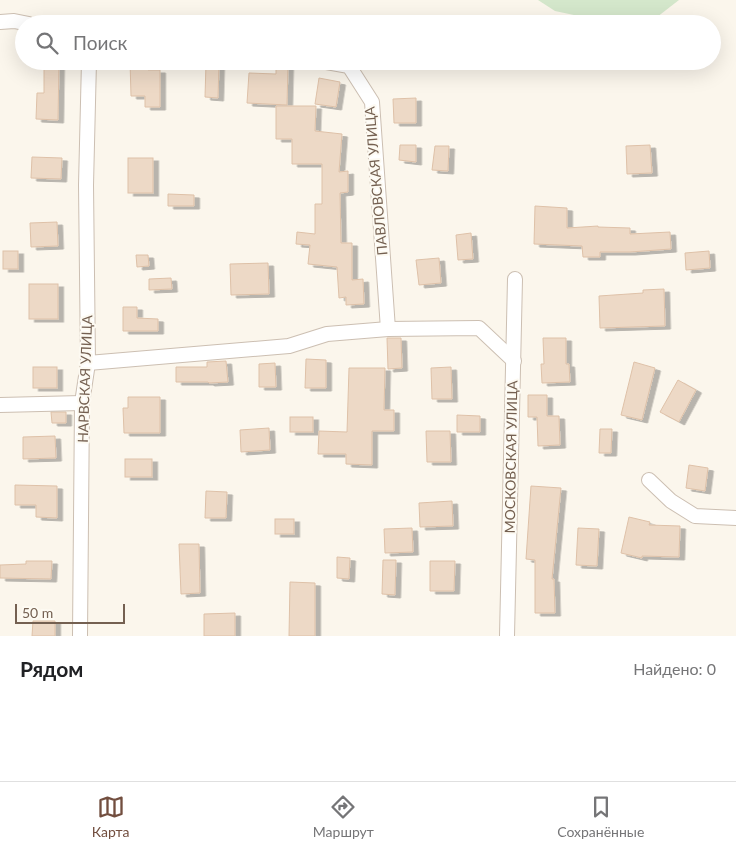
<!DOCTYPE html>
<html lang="ru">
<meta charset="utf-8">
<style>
body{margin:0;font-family:Lato,sans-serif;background:#f6f6f6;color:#202124}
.scale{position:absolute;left:15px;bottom:12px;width:110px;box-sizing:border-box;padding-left:5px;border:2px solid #746051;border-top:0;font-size:14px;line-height:18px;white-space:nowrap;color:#746051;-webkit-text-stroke:4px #fdfaf2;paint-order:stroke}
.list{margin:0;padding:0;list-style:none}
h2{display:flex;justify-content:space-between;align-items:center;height:65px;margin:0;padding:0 20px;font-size:21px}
h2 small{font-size:16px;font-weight:400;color:#757577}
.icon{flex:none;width:28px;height:28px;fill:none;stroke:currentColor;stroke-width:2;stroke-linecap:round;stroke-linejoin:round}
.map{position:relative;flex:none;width:736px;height:636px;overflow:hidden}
.search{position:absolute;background:#fff;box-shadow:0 5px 20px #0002;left:15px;right:15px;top:15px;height:55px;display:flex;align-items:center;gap:12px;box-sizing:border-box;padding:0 18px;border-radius:28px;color:#757577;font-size:19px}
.sheet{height:145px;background:#fff}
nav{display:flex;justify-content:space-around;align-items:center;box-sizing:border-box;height:70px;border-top:1px solid #e0e0e0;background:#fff;font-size:14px;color:#757577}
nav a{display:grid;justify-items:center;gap:2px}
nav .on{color:#724e3f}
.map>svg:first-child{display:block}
</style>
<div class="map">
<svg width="736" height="636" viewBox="0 0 736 636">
<defs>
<filter id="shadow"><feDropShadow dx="5.5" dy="3" stdDeviation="0" flood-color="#0004"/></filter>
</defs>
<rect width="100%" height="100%" fill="#fbf6ec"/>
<polygon fill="#d4e7cb" points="538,0 679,0 648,24 616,24 555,11"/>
<g fill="#edd9c6" stroke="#dec1a8" filter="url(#shadow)">
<polygon points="44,61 59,61 58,120 36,119 37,93 44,93"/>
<polygon points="130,61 148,61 148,70 160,70 160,107 145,107 145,96 131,96"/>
<polygon points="206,63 219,64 218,98 205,97"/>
<polygon points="276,64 288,65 287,105 247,103 249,73 276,74"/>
<polygon points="319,78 340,82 336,107 315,104"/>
<polygon points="416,98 416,123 394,123 393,99"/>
<polygon points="276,106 316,106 315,131 342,134 339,172 348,171 348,192 340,193 341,243 352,243 352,280 363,279 364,304 346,305 346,297 339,298 337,267 308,264 310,245 296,244 297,232 315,234 315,204 322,204 322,164 292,164 292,139 276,139"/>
<polygon points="400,145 416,145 416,162 399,160"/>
<polygon points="650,145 652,173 627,174 626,146"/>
<polygon points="435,146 449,146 448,171 432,170"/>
<polygon points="32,157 62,158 61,179 31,178"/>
<rect x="128" y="158" width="25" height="35"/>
<polygon points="168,194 194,195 194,206 168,206"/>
<polygon points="535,206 567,208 567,228 598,226 598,227 630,228 630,234 670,232 671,249 630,252 600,252 600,257 583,257 582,246 534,244"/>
<polygon points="57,222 58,246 31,247 30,223"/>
<polygon points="471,233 473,259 458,260 456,235"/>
<rect x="3" y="251" width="15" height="18"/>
<polygon points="709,251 710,268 686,270 685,253"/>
<polygon points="136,255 148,255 149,266 137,267"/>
<polygon points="439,258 441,283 419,285 416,260"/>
<polygon points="268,263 269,294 231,295 230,264"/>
<polygon points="171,278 172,289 149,290 149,279"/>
<rect x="29" y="284" width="29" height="35"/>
<polygon points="664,289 665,326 600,328 599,296 643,293 643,290"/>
<polygon points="123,307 137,307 137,318 158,319 158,331 123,331"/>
<polygon points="387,338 401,338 402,368 388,369"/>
<polygon points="543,338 566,338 566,364 569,364 570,382 542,383 541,364 544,364"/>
<polygon points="306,359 326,360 326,388 305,388"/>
<polygon points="226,361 228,382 209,383 208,382 176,382 176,367 207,367 207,362"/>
<polygon points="634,362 655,368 642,420 621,415"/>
<polygon points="275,363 276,387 259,387 259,364"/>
<rect x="33" y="367" width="24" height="21"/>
<polygon points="451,367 452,399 432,399 431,368"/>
<polygon points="349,368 385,368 384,410 394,410 394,431 372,431 372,465 346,464 346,454 318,454 319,431 347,432"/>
<polygon points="678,380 696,390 679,422 660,412"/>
<polygon points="528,395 547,395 547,416 559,416 560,445 538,446 537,417 528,417"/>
<polygon points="128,397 160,397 160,433 124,433 123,408 128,408"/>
<polygon points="51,412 66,412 66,423 52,423"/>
<polygon points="457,415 480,416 480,432 457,432"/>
<rect x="290" y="417" width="23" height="15"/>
<polygon points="269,428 270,450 241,452 240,430"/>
<polygon points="600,429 612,429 611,453 599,453"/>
<polygon points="426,431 450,431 451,462 427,462"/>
<polygon points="55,436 56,458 23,459 23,437"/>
<rect x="125" y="459" width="27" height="18"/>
<polygon points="689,465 708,468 705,491 686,488"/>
<polygon points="15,485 57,486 57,518 36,517 36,505 15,505"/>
<polygon points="531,486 561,488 552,579 554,579 555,613 535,613 535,560 526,559"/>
<polygon points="206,491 227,492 226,518 205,518"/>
<polygon points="452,501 453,526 420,527 419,503"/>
<polygon points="629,517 650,522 649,525 680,526 679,557 642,556 642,558 621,553"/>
<rect x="275" y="519" width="19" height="15"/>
<polygon points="412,528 413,552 385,553 384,529"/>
<polygon points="578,528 599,529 597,566 576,565"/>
<polygon points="179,544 199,544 200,593 181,594"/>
<polygon points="337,557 350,558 349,579 337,578"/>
<polygon points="383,560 396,560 395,595 382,594"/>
<polygon points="26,561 52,561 51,579 0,578 0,565 26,564"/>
<polygon points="430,561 455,561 454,591 430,591"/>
<polygon points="290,582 315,583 315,636 289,636"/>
<polygon points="235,613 235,636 204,636 204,614"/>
<polygon points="33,621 55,621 55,636 32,636"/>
</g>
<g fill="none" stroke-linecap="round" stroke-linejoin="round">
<defs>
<g id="street">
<polyline points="0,22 14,21 29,24"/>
<polyline points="321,61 349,66 372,102 388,329"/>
<polyline points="88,363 289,346 327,334 388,329 479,328 514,361"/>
<polyline points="0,405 82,403"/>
<polyline points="649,480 671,501 695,516 736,518"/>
<polyline points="80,636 82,403 88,363 86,185 89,61"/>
<polyline points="507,636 515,279"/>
</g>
</defs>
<use href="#street" stroke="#ccbfb2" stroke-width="16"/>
<use href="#street" stroke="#fff" stroke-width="14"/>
</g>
<g text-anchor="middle" stroke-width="4" stroke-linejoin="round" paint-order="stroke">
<g font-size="14" fill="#746051" stroke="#fdfaf2">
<text transform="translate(376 181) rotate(-95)" y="5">ПАВЛОВСКАЯ УЛИЦА</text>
<text transform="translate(85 379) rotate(-88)" y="5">НАРВСКАЯ УЛИЦА</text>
<text transform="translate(511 457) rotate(-89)" y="5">МОСКОВСКАЯ УЛИЦА</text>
</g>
</g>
</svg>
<div class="scale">50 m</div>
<div class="search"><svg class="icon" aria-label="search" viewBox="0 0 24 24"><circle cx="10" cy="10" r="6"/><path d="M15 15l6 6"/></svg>Поиск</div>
</div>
<section class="sheet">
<h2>Рядом<small>Найдено: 0</small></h2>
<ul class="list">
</ul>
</section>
<nav>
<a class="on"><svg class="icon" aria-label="map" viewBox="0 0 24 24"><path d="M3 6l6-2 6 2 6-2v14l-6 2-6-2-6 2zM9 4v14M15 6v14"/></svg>Карта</a>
<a><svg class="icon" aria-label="directions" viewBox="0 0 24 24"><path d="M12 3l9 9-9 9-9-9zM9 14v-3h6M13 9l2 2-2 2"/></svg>Маршрут</a>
<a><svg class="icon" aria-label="saved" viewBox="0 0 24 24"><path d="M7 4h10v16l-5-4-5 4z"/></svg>Сохранённые</a>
</nav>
